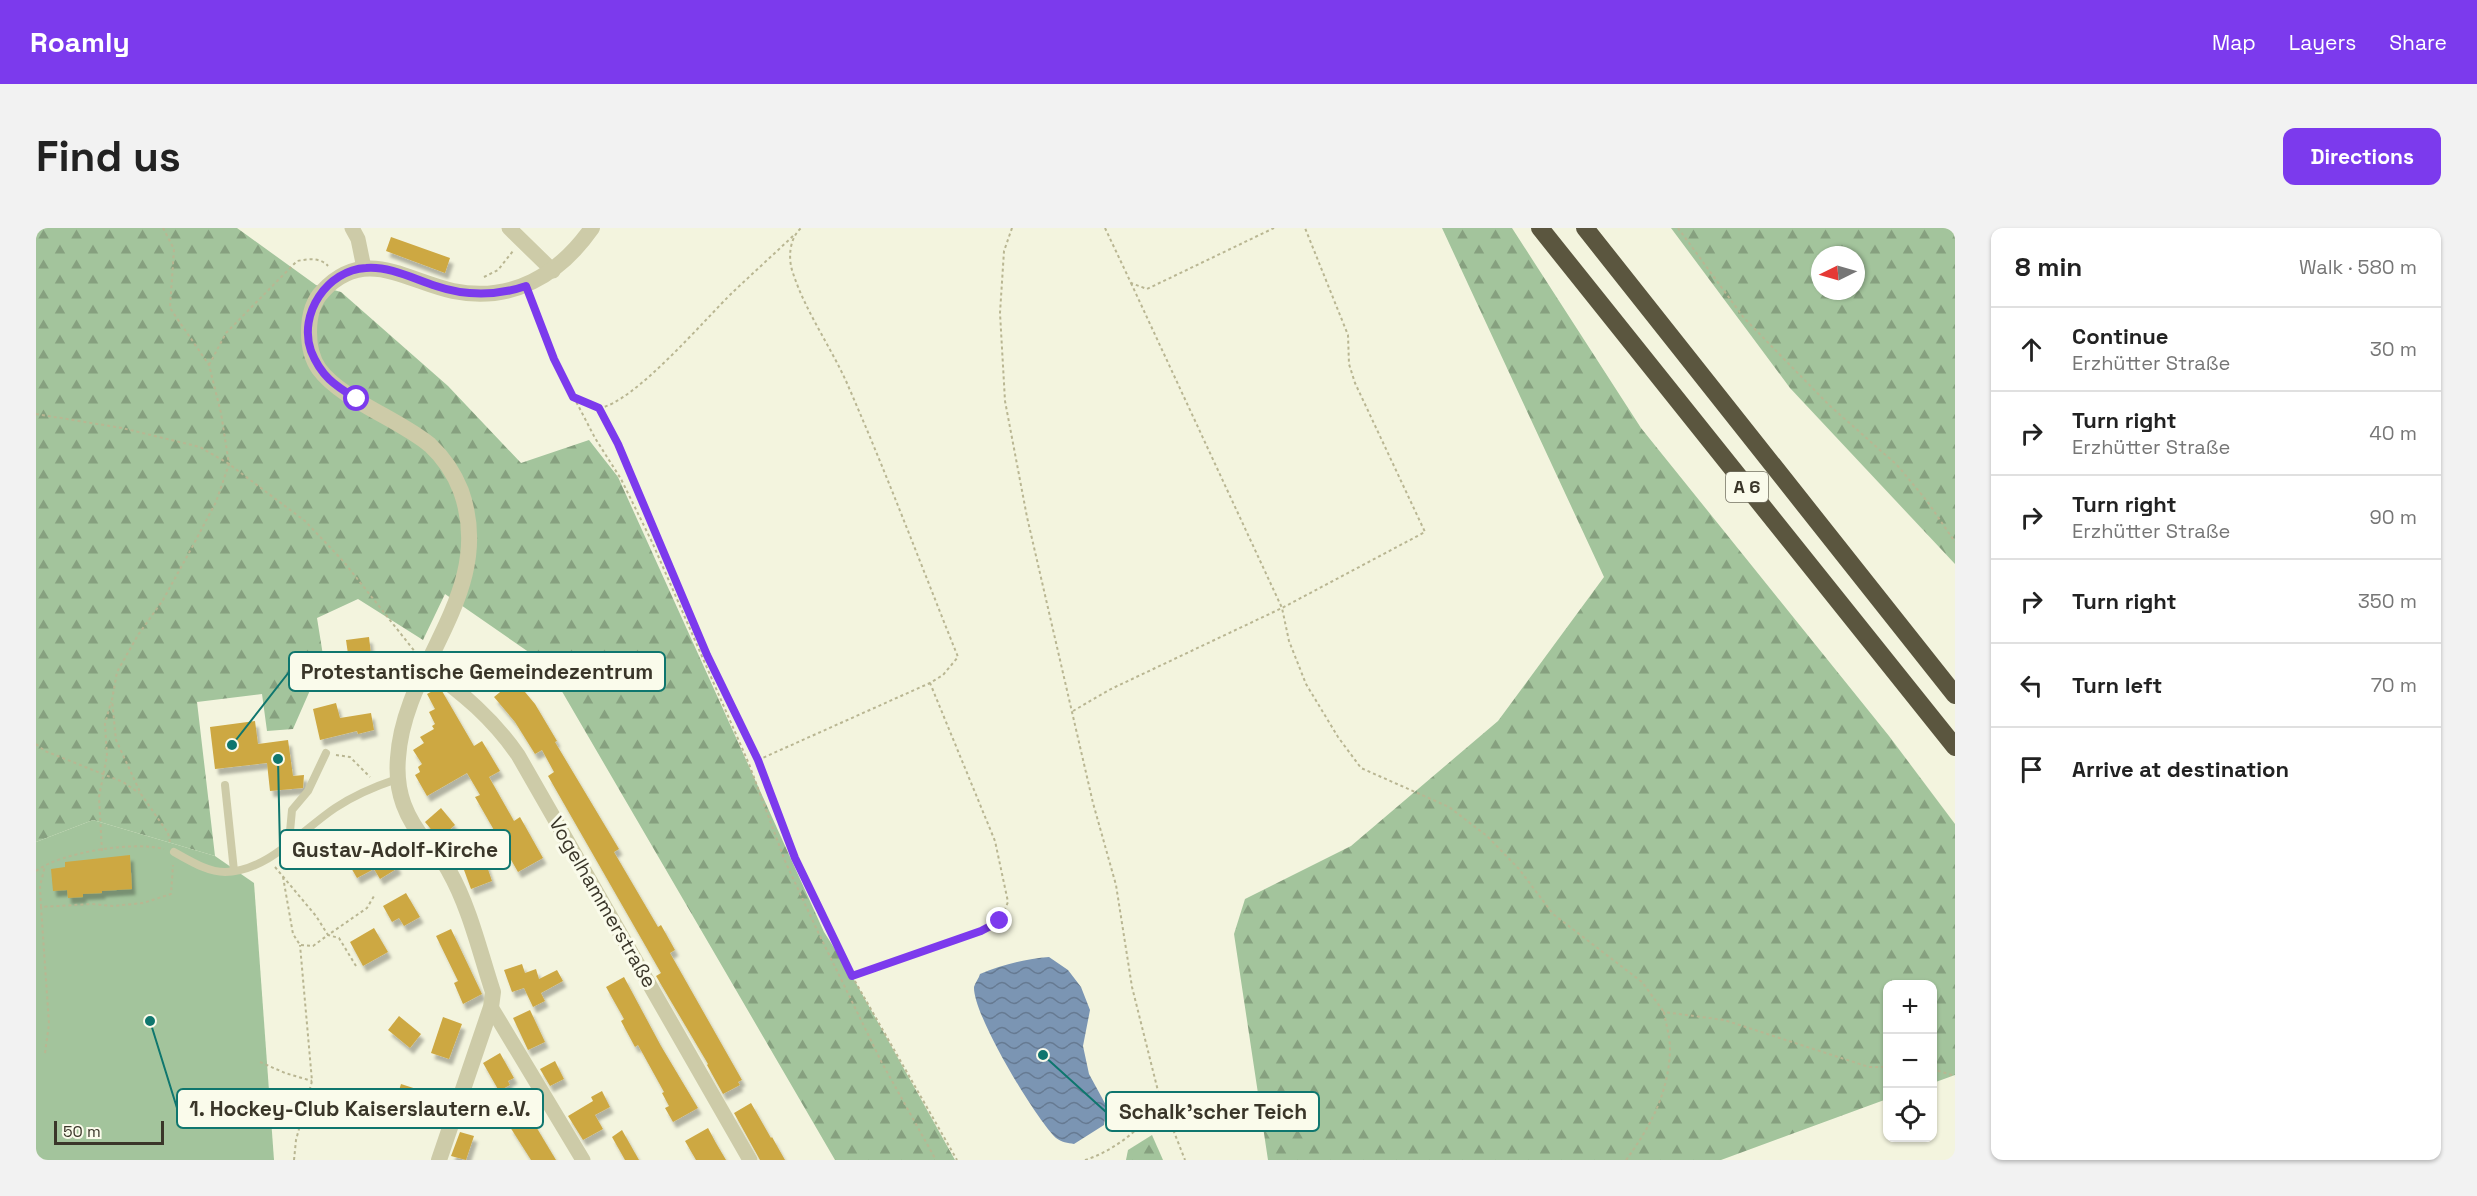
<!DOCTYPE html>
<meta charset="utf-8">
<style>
body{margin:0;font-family:"Space Grotesk",sans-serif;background:#f2f2f2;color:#222}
.controls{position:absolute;right:18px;bottom:18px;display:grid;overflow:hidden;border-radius:12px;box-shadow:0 2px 4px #0004}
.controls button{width:54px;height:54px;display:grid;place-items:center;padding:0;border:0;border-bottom:2px solid #e0e0e0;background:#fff;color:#222;font:30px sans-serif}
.compass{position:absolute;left:1775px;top:18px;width:54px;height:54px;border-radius:50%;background:#fff;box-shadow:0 2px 4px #0004;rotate:265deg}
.scale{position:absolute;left:18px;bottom:15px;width:110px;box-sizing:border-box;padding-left:6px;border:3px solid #3a3629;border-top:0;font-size:16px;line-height:21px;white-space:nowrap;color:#3a3629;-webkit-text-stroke:4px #fafbeb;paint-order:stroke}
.stop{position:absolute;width:18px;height:18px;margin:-14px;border:4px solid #7c3aed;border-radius:50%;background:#fff}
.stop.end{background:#7c3aed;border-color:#fff;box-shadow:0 2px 6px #0008}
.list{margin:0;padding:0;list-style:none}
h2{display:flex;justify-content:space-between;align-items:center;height:78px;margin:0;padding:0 24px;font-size:26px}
h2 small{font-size:20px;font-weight:400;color:#767676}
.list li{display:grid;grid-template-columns:39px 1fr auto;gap:18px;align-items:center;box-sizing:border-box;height:84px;padding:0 24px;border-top:2px solid #e0e0e0}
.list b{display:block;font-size:22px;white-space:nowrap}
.list p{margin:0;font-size:20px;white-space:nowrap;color:#767676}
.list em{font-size:20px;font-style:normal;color:#767676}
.icon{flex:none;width:33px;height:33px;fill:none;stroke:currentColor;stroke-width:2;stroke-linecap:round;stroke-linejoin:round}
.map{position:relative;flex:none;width:1919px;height:932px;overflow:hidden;border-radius:12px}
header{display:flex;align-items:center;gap:36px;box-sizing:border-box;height:84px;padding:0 30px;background:#7c3aed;color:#fff}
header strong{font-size:28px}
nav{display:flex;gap:33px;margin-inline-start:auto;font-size:21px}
.intro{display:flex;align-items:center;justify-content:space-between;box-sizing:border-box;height:144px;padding:0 36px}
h1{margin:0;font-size:42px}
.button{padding:15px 27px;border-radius:12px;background:#7c3aed;color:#fff;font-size:21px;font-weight:700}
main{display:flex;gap:36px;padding:0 36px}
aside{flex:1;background:#fff;border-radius:12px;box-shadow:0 2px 4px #0004}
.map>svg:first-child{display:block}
</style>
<header>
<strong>Roamly</strong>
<nav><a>Map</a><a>Layers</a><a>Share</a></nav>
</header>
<div class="intro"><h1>Find us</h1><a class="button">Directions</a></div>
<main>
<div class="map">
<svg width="1919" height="932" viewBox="0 0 1919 932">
<defs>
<pattern id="forest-firs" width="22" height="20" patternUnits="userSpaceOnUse" patternTransform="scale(1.5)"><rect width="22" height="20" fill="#a3c49c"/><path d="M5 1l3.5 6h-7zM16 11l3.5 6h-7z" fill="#86a07f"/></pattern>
<pattern id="water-waves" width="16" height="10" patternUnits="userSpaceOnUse" patternTransform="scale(1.5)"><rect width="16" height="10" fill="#7b95b3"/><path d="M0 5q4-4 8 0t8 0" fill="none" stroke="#667a92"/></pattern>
<filter id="shadow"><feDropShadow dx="3.5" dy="6" stdDeviation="1.5" flood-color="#0004"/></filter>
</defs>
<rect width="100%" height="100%" fill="#f3f4de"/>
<g fill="url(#forest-firs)" fill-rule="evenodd">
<polygon points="0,0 201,0 280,57 305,64 412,158 485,235 553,212 582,249 788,704 816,748 919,932 799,932 510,436 409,366 387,412 322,371 281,390 290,446 275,460 257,501 231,503 226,466 161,474 179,628 57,592 0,614"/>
<polygon points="1406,0 1476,0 1605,200 1853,508 1919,596 1919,847 1897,855 1896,756 1852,756 1851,871 1685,932 1232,932 1198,706 1209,671 1315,618 1462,493 1568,349"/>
<path d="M 1635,0 L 1919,0 L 1919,336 L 1754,160 ZM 1784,27 L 1820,27 L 1820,63 L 1784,63 Z"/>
<polygon points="1116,907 1127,932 1090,932 1092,922"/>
</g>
<polygon fill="#a3c49c" points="57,592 179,628 218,655 238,932 0,932 0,614"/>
<path fill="url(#water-waves)" d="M 1013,729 L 1032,742 L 1045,759 L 1054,782 L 1047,818 L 1053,846 L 1071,879 L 1068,897 L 1038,916 C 1032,915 1025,914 1020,910 C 999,890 937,787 938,759 C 939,755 943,750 944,746 C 966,737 989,731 1013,729 Z"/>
<g fill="#cda843" filter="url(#shadow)">
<polygon points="355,9 414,30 409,45 350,23"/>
<polygon points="333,409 338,452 316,454 310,412"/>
<polygon points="479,452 499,476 521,513 519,514 583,621 578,624 622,699 625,697 639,722 634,725 706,852 702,854 704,857 687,866 671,837 672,836 620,748 625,745 512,548 518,544 506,522 499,526 479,494 458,469"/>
<polygon points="402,460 406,463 438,518 446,513 464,543 453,549 478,593 484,589 507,630 482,644 439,569 444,567 431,545 391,568 379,547 384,544 382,539 386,536 377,522 388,515 384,509 398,501 396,498 399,496 393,484 399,481 391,466"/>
<polygon points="300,475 304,490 335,485 338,502 322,506 321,503 284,512 277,481"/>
<polygon points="219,493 222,516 252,512 257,548 268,547 267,560 234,563 231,535 179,541 174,499"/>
<polygon points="405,580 419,597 403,611 389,594"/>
<polygon points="348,616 362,640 344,651 338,641 321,650 314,638"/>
<polygon points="446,624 456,653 435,661 428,642 436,639 432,629"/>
<polygon points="94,627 96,661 66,663 66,665 47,666 47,669 32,670 31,662 17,663 15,641 29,639 29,634"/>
<polygon points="370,665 384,689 368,698 363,690 356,694 347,678"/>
<polygon points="338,700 352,724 327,738 314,714"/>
<polygon points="415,701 446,766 427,776 418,755 422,753 400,708"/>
<polygon points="486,736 489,745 500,741 503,751 521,742 527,753 505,765 509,773 497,779 488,760 476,764 468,742"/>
<polygon points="588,749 625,818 662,880 637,894 629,880 633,878 626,865 628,864 602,817 599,819 585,793 588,791 570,759"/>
<polygon points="494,782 509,814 492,822 477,790"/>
<polygon points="363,788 385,806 374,820 352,802"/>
<polygon points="407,789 426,796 413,831 395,825"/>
<polygon points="464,825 478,850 472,853 474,857 463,863 447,835"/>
<polygon points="519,833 528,851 514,858 504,841"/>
<polygon points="365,856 402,868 395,889 358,878"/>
<polygon points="566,863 574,879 559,887 567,901 547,912 532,888 557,873 555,869"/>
<polygon points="715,875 735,910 736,909 749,932 724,932 698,885"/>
<polygon points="493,887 520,932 495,932 474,899"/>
<polygon points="672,900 680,915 690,932 660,932 649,913"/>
<polygon points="586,902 603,932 589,932 576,909"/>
<polygon points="424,904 438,908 430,932 415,928"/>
</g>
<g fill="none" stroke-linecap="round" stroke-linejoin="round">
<g stroke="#b9b692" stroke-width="2" stroke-dasharray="3 3" stroke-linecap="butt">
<polyline points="127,0 138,21 134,80 173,137 185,185 193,236 180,274 154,323 127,372 102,407 81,444 76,472 80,512 105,566 132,605 134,614"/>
<polyline points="976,0 968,23 964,85 969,173 991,289 1057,575 1080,657 1096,759 1122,863 1149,932"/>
<polyline points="1069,0 1095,55 1111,61 1238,0"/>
<polyline points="1642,0 1708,90 1793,177 1861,237 1891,273 1919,314"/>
<polyline points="448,49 462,42 477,23"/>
<polyline points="1095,55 1246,380 1253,413 1270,456 1302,509 1325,540 1413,579 1451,608 1483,641 1517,686 1606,754 1628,784"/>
<polyline points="494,70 518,131 559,210 585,251 616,314 713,536 749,633 782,704 846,835 900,932"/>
<path d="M 173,137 L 190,105 L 261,33 C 272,31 284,29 292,38"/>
<polyline points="539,170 563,180 582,216 671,427 722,532 759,630 816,748 921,932"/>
<path d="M 563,180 C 597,176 670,90 697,64 C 717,45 737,27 757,8"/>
<polyline points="0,186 86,200 164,219 193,236 269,293 308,334 380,425"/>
<polyline points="1037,483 1075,461 1246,380 1389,304 1319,155 1313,136 1312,107 1269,0"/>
<polyline points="0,516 9,523 87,554 103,565"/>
<polyline points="300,527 314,529 334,549"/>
<path d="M 722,532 L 894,455 L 907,447 L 922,429 C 885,337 850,244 810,153 C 793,116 768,81 756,42 C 752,28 754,10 765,0"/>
<polyline points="66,623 63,569 71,528 69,496 75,474"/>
<polyline points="239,639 280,688 292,707 277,718 264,717 257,706 247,649"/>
<path d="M 0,643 C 26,624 97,613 128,621"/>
<polyline points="5,679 4,658 9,638"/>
<polyline points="320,738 303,710 292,707 331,680 338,668"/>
<polyline points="817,747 945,703 964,693 972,674 959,613 894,455"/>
<polyline points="9,825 13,796 5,679 56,676 77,678 107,675 135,666 137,637"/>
<polyline points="224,834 249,845 276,853"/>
<polyline points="1896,841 1919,848"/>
<polyline points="258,932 260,912 276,853 264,717"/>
<path d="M 1049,932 C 1072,925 1100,906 1114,886 C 1118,879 1120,870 1122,863"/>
<path d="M 1590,932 C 1615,898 1633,864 1634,821 C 1634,809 1630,796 1628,784 L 1688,792 L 1833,839 L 1852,839"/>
</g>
<g stroke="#cdcba8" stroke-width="8">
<polyline points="189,557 198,643"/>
<polyline points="253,614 256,582 272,563 290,525"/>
<path d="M 138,624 C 153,632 171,644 189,644 C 231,644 266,602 299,580 C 317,568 340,558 361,551"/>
</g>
<g stroke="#cdcba8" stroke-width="15">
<polyline points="316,0 322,11 328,40"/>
<polyline points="473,0 517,43"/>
<path d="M 391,440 C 427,465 457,491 482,527 L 714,932"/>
<polyline points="455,779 547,932"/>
</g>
<path stroke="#cdcba8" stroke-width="16" d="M 403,932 L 455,779 L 457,764 C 444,725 434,680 413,643 C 408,633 399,625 392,617 C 370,590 359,565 362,530 C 368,435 461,364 425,263 C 418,245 408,230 394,217 C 363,191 306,172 283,141 C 276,131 273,116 273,104 C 273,88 276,74 287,63 C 329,18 370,53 417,63 C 476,75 523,47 556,0"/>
<g stroke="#5b563f" stroke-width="18">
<polyline points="1504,0 1919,519"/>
<polyline points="1549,0 1919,467"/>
</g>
</g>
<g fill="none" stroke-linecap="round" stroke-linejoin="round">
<path stroke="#7c3aed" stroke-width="8" d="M 321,171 C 298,157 285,148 275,123 C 262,86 291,42 330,40 C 354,38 378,51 400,58 C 429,68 461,68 490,58 L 518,131 L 537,169 L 563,180 L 582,216 L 671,427 L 722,532 L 759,630 L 816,748 L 945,703 L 964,693"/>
</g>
<g text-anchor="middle" stroke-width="6" stroke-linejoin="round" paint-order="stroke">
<rect fill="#fafbeb" stroke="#747163" stroke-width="1.5" x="1690" y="244" width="42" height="30" rx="4.5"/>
<g font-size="18" font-weight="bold" fill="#3a3629">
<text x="1711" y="265">A 6</text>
</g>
<g font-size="20" fill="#3a3629" stroke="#fafbeb">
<text transform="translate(567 674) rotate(60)" y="7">Vogelhammerstraße</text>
</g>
</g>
<path fill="none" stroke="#0f766e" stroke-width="2" d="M196 517L253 444M242 531L244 621M114 793L141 880M1007 827L1070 884"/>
<g fill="#0f766e" stroke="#fafbeb" stroke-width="2">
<circle cx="196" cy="517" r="6"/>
<circle cx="242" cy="531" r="6"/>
<circle cx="114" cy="793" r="6"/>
<circle cx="1007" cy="827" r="6"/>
</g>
<g fill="#fafbeb" stroke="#0f766e" stroke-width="2">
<rect x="253" y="424" width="376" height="39" rx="6"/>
<rect x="244" y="602" width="230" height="39" rx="6"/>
<rect x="141" y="861" width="366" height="39" rx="6"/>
<rect x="1070" y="864" width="213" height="39" rx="6"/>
</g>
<g font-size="21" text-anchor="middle" font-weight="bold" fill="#3a3629">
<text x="441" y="451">Protestantische Gemeindezentrum</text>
<text x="359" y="629">Gustav-Adolf-Kirche</text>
<text x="324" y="888">1. Hockey-Club Kaiserslautern e.V.</text>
<text x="1177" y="891">Schalk'scher Teich</text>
</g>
</svg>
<div class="controls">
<button>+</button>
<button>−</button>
<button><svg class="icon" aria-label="locate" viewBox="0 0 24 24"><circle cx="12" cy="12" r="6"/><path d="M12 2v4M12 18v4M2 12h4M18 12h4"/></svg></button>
</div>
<svg class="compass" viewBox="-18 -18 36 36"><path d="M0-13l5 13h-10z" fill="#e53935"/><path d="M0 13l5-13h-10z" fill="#767676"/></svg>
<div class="scale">50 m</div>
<div class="stop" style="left:321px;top:171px"></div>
<div class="stop end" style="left:964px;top:693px"></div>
</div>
<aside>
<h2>8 min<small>Walk · 580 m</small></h2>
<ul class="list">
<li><svg class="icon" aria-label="ahead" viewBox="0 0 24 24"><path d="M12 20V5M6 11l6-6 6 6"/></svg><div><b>Continue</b><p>Erzhütter Straße</p></div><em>30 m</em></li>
<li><svg class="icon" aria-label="right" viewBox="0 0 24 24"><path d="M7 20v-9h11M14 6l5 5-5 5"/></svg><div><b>Turn right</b><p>Erzhütter Straße</p></div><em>40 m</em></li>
<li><svg class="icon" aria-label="right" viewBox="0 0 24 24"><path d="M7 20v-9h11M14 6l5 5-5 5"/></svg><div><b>Turn right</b><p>Erzhütter Straße</p></div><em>90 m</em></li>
<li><svg class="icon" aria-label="right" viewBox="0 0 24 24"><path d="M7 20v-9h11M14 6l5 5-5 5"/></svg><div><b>Turn right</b></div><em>350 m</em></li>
<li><svg class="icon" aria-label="left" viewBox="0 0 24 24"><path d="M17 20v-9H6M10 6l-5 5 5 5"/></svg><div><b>Turn left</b></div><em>70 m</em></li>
<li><svg class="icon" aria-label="arrive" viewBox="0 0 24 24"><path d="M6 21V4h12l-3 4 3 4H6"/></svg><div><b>Arrive at destination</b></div></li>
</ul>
</aside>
</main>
